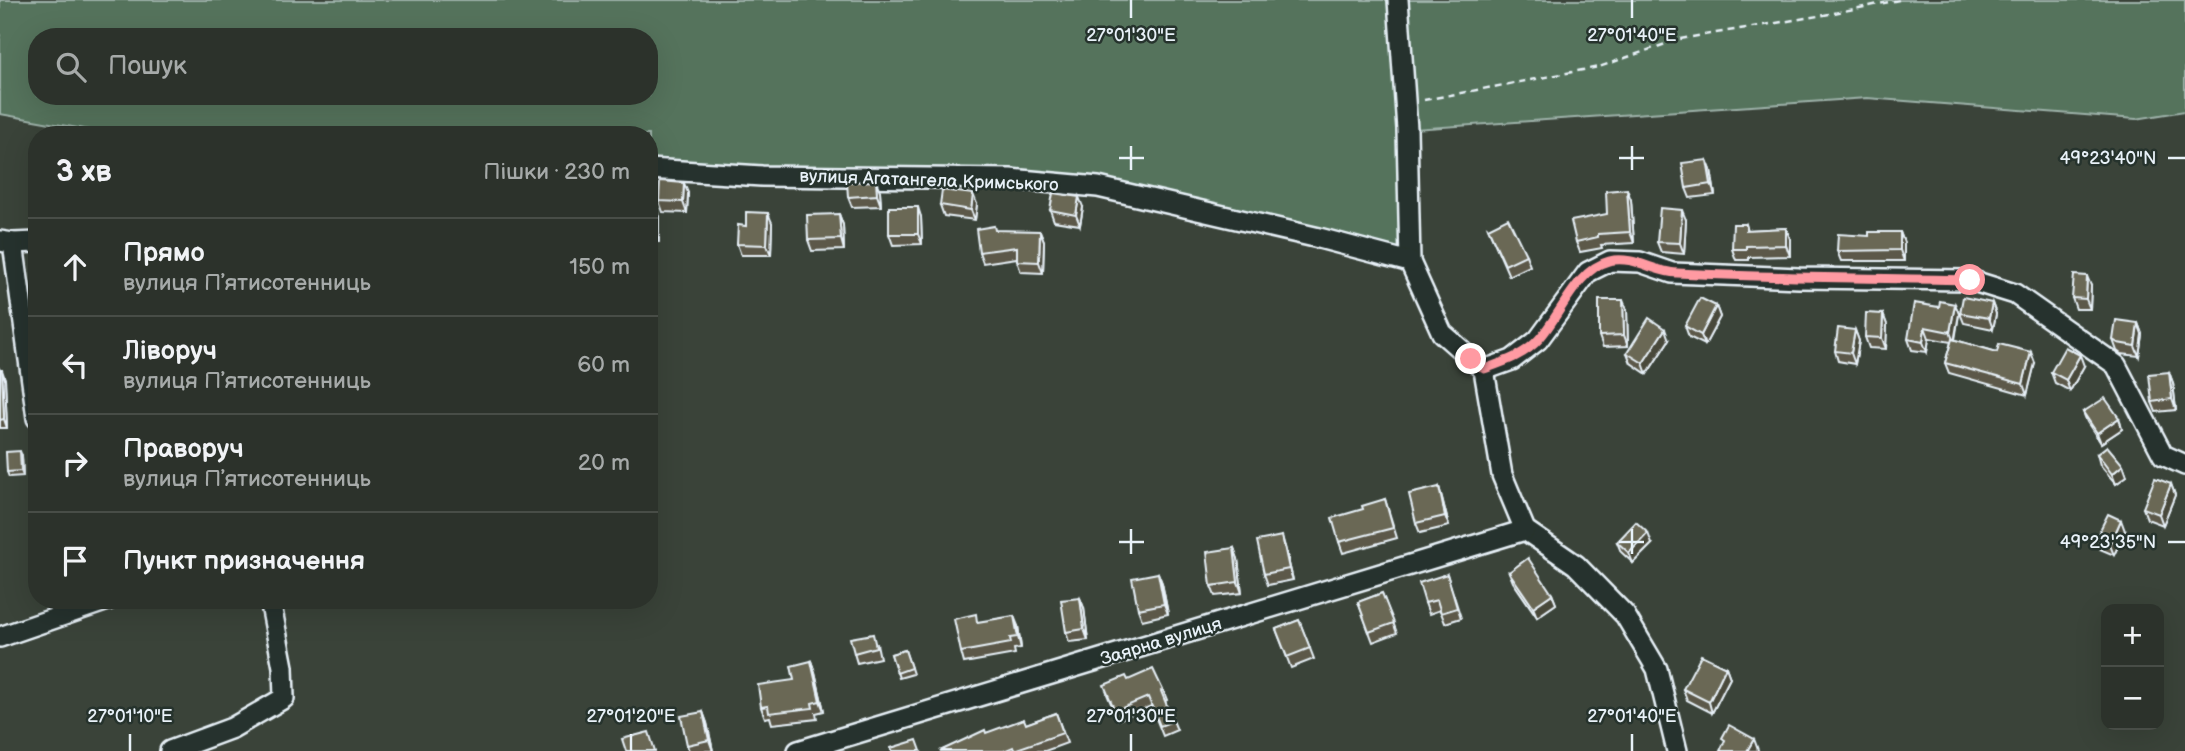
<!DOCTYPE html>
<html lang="uk">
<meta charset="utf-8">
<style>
body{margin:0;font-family:"Balsamiq Sans",sans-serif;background:#343a33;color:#f1f3f6}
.controls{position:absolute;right:21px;bottom:21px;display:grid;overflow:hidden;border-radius:14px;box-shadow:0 7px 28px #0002}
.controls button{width:63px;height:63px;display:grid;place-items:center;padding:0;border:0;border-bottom:2px solid #484d47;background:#2c322b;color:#f1f3f6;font:35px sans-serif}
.stop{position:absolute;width:21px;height:21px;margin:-16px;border:5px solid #ff9aa2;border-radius:50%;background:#fff}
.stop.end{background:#ff9aa2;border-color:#fff;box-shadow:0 2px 7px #0008}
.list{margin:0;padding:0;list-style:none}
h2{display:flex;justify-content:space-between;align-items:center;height:91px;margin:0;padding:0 28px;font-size:30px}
h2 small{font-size:23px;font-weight:400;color:#a6aaa9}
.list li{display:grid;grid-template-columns:46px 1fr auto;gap:21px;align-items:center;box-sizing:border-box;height:98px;padding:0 28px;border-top:2px solid #484d47}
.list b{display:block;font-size:26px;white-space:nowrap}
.list p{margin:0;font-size:23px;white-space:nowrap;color:#a6aaa9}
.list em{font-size:23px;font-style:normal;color:#a6aaa9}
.icon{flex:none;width:38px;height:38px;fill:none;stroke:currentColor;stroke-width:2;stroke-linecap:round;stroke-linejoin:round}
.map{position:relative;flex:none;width:2185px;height:751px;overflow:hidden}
.search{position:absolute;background:#2c322b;box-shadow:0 7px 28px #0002;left:28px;top:28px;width:630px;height:77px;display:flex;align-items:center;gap:18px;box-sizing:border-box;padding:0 24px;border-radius:28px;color:#a6aaa9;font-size:26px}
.panel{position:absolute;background:#2c322b;box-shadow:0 7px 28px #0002;left:28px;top:126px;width:630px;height:483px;border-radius:28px}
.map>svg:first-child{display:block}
</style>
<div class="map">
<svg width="2185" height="751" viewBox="0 0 2185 751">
<rect width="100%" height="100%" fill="#3a4339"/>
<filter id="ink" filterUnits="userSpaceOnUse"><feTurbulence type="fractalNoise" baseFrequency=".0143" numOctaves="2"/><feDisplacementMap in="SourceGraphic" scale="14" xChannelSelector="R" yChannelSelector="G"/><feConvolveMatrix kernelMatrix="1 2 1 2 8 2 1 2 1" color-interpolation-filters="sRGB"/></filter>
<g filter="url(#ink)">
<g fill="#54735c" stroke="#9eb2aa" stroke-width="2" fill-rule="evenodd">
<path d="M 0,0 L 1390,0 L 1400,132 L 1403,254 L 1098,182 L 649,163 L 649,135 L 117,135 L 0,114 ZM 37,37 L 649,37 L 649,96 L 37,96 Z"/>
<polygon points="1406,0 2185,0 2185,111 2136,119 1867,98 1414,129"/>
</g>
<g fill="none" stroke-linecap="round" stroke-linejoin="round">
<defs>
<g id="minor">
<polyline points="1398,0 1407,129 1410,262 1442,333 1484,370 1502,475 1525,530 1576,565 1625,615 1657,669 1677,751"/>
<polyline points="649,169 762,176 1010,179 1098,187 1319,238 1410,262"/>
<polyline points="0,241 13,243 37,242"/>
<polyline points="13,243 37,418"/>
<polyline points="1484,370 1512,360 1538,340 1588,272 1610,261 1640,262 1672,273 1799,278 1970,280 2015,294 2116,365 2163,455 2185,465"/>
<polyline points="0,637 108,600"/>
<polyline points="170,751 232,728 284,698 283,667 270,600"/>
<polyline points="798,751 1525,530"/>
</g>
</defs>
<use href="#minor" stroke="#e8f1f8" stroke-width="24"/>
<polyline stroke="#e8f1f8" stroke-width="2.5" stroke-dasharray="7 5" stroke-linecap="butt" points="1424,100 1599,67 1680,39 1824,15 1899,0"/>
<use href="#minor" stroke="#26332d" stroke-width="19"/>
</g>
<g fill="#5b5948" stroke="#e8f1f8" stroke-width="2">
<polygon points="1707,160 1711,170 1715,195 1690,198 1686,188"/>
<polygon points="880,191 881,206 852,207 848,197"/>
<polygon points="688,193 687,213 663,212 659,201"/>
<polygon points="1631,200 1634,243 1601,245 1602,248 1580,252 1576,242 1607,214"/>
<polygon points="977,204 975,220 944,216 940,205"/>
<polygon points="649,206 655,207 659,217 659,242 649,242"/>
<polygon points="1083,207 1080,225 1054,221 1050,210"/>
<polygon points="839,214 843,225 844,250 812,251 808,240"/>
<polygon points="921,217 922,244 893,245 889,234"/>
<polygon points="1686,220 1684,254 1661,252 1657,242"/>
<polygon points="772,223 771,255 741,255 737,244 746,226"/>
<polygon points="1746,224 1748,230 1786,228 1790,239 1790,256 1749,257 1749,260 1736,260 1732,249"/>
<polygon points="1488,228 1526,255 1530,266 1509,276"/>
<polygon points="1040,231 1044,241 1043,273 1021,272 1017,261 1017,258 983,263 979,252"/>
<polygon points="1900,232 1904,243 1904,261 1841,261 1837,251 1869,236"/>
<polygon points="2091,286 2090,309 2076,309 2072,298"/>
<polygon points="1992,303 1996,314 1993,329 1964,323 1960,313"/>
<polygon points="1955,304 1959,314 1955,340 2035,363 2027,395 1949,373 1945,363 1951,342 1929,338 1927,352 1912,350 1908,339 1939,307"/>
<polygon points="1716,306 1720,317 1705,345 1689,337 1685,326"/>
<polygon points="1627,310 1628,346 1603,347 1599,336"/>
<polygon points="1883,314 1887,325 1886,349 1869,348 1865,337"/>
<polygon points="2138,323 2142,334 2139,356 2121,354 2117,351 2113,340"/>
<polygon points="1855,330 1859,341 1855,364 1838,361 1835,351"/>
<polygon points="1669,340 1647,374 1631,363 1627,353"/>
<polygon points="2084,366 2070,391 2055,383 2051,372"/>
<polygon points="0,370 5,379 7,428 0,428"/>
<polygon points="2169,372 2173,383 2176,410 2156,412 2152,402"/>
<polygon points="2083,412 2119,418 2122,429 2101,443 2087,422"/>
<polygon points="2097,454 2123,465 2127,476 2116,484 2100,465"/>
<polygon points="22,456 23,476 9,477 7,472"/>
<polygon points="2171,484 2175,495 2163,525 2147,519 2143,508"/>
<polygon points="1439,487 1442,498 1449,526 1420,533 1416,523"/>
<polygon points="1385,499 1397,538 1343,553 1339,542 1363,509"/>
<polygon points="2125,531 2114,555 2100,549 2096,538"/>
<polygon points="1617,542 1652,544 1633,563 1621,552"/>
<polygon points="1285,547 1293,580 1268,585 1264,574"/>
<polygon points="1234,548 1238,559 1242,593 1215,596 1211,586"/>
<polygon points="1509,572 1552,594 1556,604 1537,617 1513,582"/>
<polygon points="1158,573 1162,583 1168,614 1142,620 1138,609"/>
<polygon points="1447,574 1461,618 1445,623 1440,610 1429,614 1425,603"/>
<polygon points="1382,593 1397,633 1373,642 1358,602"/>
<polygon points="1080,598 1084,608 1088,640 1069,642 1066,632"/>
<polygon points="1299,620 1314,659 1291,668 1276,629"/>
<polygon points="979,622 1018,626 1021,648 1014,649 1015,654 964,663 961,652"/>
<polygon points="877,644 880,658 857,663 854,653"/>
<polygon points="905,650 913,674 899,678 891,654"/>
<polygon points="811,661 815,672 824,711 816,713 817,719 772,724 770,717 765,718 761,707 794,680"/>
<polygon points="1726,667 1730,678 1712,713 1687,700 1683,689"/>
<polygon points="1128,680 1163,690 1167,700 1165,701 1177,730 1163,736 1151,706 1118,720 1107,694"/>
<polygon points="703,712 707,723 713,751 689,751 687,745"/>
<polygon points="1056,713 1067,743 1045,751 940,751 986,733 1026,724"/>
</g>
<g fill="#4a483b" stroke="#e8f1f8" stroke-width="2">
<polygon points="1707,160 1711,170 1715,195 1711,184"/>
<polygon points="876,181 880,191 881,206 877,195"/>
<polygon points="684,183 688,193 687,213 683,202"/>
<polygon points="1627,189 1631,200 1634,243 1630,232"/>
<polygon points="973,194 977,204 975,220 971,210"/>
<polygon points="1079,197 1083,207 1080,225 1076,215"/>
<polygon points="655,207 659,217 659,242 655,231"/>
<polygon points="918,207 921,217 922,244 918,234"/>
<polygon points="1682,210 1686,220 1684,254 1680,243"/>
<polygon points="768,213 772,223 771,255 767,245"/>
<polygon points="839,214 843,225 844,250 841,239"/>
<polygon points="1786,228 1790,239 1790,256 1786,245"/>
<polygon points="1040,231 1044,241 1043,273 1039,262"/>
<polygon points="1900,232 1904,243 1904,261 1900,250"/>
<polygon points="2087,276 2091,286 2090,309 2086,299"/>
<polygon points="1623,300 1627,310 1628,346 1624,335"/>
<polygon points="1992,303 1996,314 1993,329 1989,318"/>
<polygon points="1955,304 1959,314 1954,342 1950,332"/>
<polygon points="1716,306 1720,317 1705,345 1701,335"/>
<polygon points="1883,314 1887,325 1886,349 1882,338"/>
<polygon points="2138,323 2142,334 2139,356 2135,346"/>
<polygon points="1925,327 1929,338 1927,352 1923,342"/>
<polygon points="1665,329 1669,340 1647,374 1643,363"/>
<polygon points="1855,330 1859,341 1855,364 1851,353"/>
<polygon points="2031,352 2035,363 2027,395 2023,384"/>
<polygon points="2080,355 2084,366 2070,391 2066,380"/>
<polygon points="2,370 5,379 7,428 4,419"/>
<polygon points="2169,372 2173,383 2176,410 2172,399"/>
<polygon points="2119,418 2122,429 2101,443 2097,433"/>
<polygon points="20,451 22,456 23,476 21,471"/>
<polygon points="2123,465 2127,476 2116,484 2112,474"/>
<polygon points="2171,484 2175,495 2163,525 2159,514"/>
<polygon points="1439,487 1442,498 1449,526 1445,516"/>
<polygon points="2121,520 2125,531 2114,555 2110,545"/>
<polygon points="1648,533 1652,544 1633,563 1629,553"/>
<polygon points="1282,536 1285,547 1293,580 1289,569"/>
<polygon points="1234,548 1238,559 1242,593 1238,582"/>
<polygon points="1158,573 1162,583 1168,614 1164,604"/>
<polygon points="1552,594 1556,604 1537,617 1533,607"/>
<polygon points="1080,598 1084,608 1088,640 1084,629"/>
<polygon points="1014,616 1018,626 1021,648 1018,637"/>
<polygon points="811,661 815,672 824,711 820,701"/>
<polygon points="1726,667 1730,678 1712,713 1709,702"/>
<polygon points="703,712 707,723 713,751 709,740"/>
<polygon points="1754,739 1758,750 1757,751 1747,751"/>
</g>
<g fill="#6a6754" stroke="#e8f1f8" stroke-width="2">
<polygon points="1707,160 1711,184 1686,188 1682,163"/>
<polygon points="660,181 684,183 683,202 659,201"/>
<polygon points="876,181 877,195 848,197 847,182"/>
<polygon points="1627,189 1630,232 1598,234 1598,237 1576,242 1571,221 1607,214 1606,191"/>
<polygon points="942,190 973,194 971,210 940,205"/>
<polygon points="1053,193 1079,197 1076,215 1050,210"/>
<polygon points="649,206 655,207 655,231 649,231"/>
<rect x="889" y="207" width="29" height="27"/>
<polygon points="1660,208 1682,210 1680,243 1657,242"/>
<polygon points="746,212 768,213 767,245 737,244 738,225 746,226"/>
<polygon points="839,214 841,239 808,240 807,215"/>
<polygon points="1508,218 1526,255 1505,265 1488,228"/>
<polygon points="1733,224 1746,224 1746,230 1786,228 1786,245 1746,246 1746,249 1732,249"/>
<polygon points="994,226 995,230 1040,231 1039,262 1017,261 1017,247 979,252 976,229"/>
<polygon points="1869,232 1900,232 1900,250 1837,251 1838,234 1869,236"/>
<polygon points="2074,275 2087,276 2086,299 2072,298"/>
<polygon points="1963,297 1992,303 1989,318 1960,313"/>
<polygon points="1700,298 1716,306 1701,335 1685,326"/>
<polygon points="1599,300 1623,300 1624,335 1599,336"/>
<polygon points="1940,301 1955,304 1950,332 1925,327 1923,342 1908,339 1914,303 1939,307"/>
<polygon points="1866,313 1883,314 1882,338 1865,337"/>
<polygon points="1649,318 1665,329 1643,363 1627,353"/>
<polygon points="2116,320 2138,323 2135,346 2118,343 2113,340"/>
<polygon points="1838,328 1855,330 1851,353 1835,351"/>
<polygon points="1952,339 1997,352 1999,344 2031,352 2023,384 1945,363"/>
<polygon points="2065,347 2080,355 2066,380 2051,372"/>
<polygon points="0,370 2,370 4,419 0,420"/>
<polygon points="2169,372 2172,399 2152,402 2149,374"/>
<polygon points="2105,398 2119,418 2097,433 2083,412"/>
<polygon points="2107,446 2123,465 2112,474 2097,454"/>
<polygon points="20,451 21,471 7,472 6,452"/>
<polygon points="2155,478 2171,484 2159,514 2143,508"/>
<polygon points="1439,487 1445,516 1416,523 1409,494"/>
<polygon points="1385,499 1393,528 1339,542 1332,518 1363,509 1362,506"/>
<polygon points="2108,514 2121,520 2110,545 2096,538"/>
<polygon points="1636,522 1648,533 1629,553 1617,542"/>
<polygon points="1282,536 1289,569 1264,574 1257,541"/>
<polygon points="1234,548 1238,582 1211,586 1207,552"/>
<polygon points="1528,558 1552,594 1533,607 1509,572"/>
<polygon points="1158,573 1164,604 1138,609 1132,578"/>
<polygon points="1447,574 1457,608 1441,613 1437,600 1425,603 1419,583"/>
<polygon points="1382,593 1394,623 1369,632 1358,602"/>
<polygon points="1080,598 1084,629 1066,632 1061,600"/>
<polygon points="976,614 977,622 1014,616 1018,637 1010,638 1011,643 961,652 954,619"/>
<polygon points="1299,620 1310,648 1287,657 1276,629"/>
<polygon points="873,634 876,647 854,653 850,638"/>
<polygon points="905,650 911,668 897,673 891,654"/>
<polygon points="1701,655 1726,667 1709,702 1683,689"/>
<polygon points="811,661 820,701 812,703 813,708 769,713 768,706 761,707 758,685 794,680 791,666"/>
<polygon points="1153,669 1163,690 1161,691 1173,721 1160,726 1148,697 1115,711 1104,685 1126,676 1128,680"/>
<polygon points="703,712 709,740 687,745 681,716"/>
<polygon points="1056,713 1063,733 1014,750 1013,747 1004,751 940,751 985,730 986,733 1024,719 1026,724"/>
<polygon points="1729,725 1754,739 1747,751 1720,751 1725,740 1722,738"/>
<polygon points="649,732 655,751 626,751 622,739"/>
<polygon points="917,740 921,751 892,751 891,748"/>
</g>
</g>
<g fill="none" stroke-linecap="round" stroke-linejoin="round" filter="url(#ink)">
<path stroke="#ff9aa2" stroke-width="9" d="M 1471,359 L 1484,369 C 1504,362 1525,355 1539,339 C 1560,316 1577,269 1609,261 C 1633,255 1654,272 1677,273 C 1774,278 1872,278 1970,280"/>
</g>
<path fill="none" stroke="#e8f1f8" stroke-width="2.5" d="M 1131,0 L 1131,18M 1632,0 L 1632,18M 1131,146 L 1131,170M 1632,146 L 1632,170M 1119,158 L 1144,158M 1619,158 L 1644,158M 2168,158 L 2185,158M 1131,529 L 1131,554M 1632,529 L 1632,554M 1119,542 L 1144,542M 1619,542 L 1644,542M 2168,542 L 2185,542M 130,734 L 130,751M 631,734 L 631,751M 1131,734 L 1131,751M 1632,734 L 1632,751"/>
<g text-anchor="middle" stroke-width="5" stroke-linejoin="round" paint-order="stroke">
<g font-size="18" fill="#e8f1f8" stroke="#26332d">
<text transform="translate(929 180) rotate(2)" y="6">вулиця Агатангела Кримського</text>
<text transform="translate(1161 641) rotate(-17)" y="6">Заярна вулиця</text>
</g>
</g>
<g font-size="18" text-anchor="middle" fill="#e8f1f8" stroke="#26332d" stroke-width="5" stroke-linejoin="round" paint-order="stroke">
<text x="1131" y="41">27°01'30"E</text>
<text x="1632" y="41">27°01'40"E</text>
<text x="2108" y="164">49°23'40"N</text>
<text x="2108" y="548">49°23'35"N</text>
<text x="130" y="722">27°01'10"E</text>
<text x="631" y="722">27°01'20"E</text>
<text x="1131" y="722">27°01'30"E</text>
<text x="1632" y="722">27°01'40"E</text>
</g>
</svg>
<div class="controls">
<button>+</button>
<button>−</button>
</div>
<div class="stop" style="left:1970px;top:280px"></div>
<div class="stop end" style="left:1471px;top:359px"></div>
<div class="search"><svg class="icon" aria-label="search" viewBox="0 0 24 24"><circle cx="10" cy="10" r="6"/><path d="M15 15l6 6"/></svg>Пошук</div>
<section class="panel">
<h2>3 хв<small>Пішки · 230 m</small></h2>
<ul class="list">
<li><svg class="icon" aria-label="ahead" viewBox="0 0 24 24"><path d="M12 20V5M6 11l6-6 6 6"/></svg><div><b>Прямо</b><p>вулиця Пʼятисотенниць</p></div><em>150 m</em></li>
<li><svg class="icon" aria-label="left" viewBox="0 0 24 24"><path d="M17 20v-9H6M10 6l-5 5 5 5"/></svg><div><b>Ліворуч</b><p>вулиця Пʼятисотенниць</p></div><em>60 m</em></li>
<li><svg class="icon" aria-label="right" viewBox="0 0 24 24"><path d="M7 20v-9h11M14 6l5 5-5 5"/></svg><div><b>Праворуч</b><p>вулиця Пʼятисотенниць</p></div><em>20 m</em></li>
<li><svg class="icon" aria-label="arrive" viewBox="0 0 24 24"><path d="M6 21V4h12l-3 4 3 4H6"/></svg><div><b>Пункт призначення</b></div></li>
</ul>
</section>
</div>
